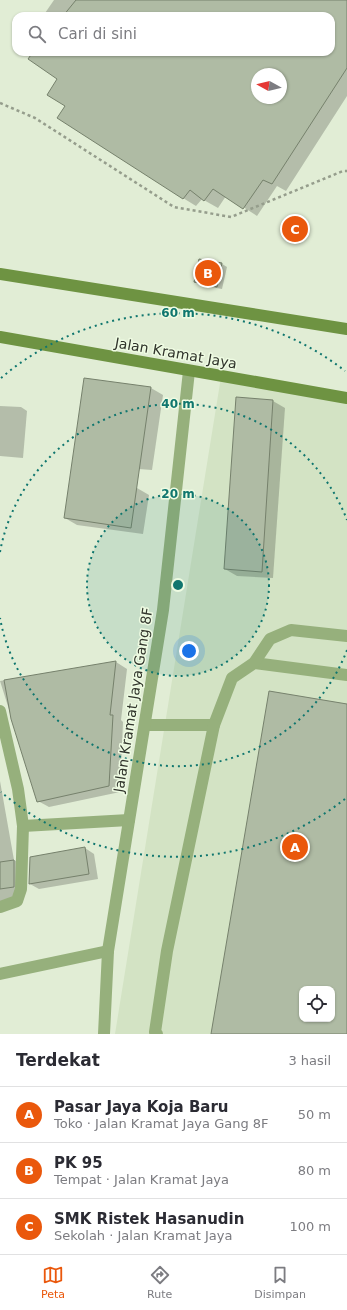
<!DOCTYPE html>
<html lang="id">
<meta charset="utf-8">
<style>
body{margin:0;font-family:"DejaVu Sans",sans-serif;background:#f2f2f3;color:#2b2b33}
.controls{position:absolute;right:12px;bottom:12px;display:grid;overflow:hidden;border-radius:8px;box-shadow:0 1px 3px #0004}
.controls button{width:36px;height:36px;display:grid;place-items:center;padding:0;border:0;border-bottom:1px solid #e1e1e2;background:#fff;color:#2b2b33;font:20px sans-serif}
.compass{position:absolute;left:251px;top:68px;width:36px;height:36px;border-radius:50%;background:#fff;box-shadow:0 1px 3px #0004;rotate:278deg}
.you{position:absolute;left:189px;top:651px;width:14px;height:14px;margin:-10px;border:3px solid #fff;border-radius:50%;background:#1a73e8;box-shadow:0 0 0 6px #1a73e833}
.badge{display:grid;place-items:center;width:26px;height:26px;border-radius:50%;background:#ea580c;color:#fff;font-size:13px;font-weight:700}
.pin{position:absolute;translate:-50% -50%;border:2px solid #fff;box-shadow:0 1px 4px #0006}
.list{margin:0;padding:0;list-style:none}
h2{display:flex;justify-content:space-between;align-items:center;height:52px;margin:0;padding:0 16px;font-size:17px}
h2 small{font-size:13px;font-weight:400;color:#7c7c81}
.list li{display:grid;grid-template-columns:26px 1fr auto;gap:12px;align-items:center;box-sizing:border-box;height:56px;padding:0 16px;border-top:1px solid #e1e1e2}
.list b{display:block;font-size:15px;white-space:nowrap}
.list p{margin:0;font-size:13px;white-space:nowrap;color:#7c7c81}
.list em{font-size:13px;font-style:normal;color:#7c7c81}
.icon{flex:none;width:22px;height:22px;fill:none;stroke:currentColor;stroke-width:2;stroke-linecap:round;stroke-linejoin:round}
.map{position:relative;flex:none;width:347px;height:1034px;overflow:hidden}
.search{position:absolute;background:#fff;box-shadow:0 1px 3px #0004;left:12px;right:12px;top:12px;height:44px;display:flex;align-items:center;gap:10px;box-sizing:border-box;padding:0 14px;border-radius:12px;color:#7c7c81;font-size:15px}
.sheet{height:220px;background:#fff}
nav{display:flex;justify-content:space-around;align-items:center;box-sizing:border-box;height:56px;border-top:1px solid #e1e1e2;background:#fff;font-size:11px;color:#7c7c81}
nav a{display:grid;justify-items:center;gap:2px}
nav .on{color:#ea580c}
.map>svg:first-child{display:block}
</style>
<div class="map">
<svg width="347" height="1034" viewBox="0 0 347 1034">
<rect width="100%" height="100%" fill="#e1edd5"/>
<path fill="#d3e3c4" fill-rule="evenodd" d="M 221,377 L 347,399 L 347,1034 L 115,1034 ZM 302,989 L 332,989 L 332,1019 L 302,1019 Z"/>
<g fill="#0003" fill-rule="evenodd">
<path d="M 54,0 L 347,0 L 347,96 L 286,191 L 277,186 L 257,216 L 226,196 L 218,208 L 202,199 L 196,206 L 183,198 L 67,106 L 58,79 L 35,52 L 331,52 L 331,16 L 43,16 ZM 257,74 L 281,74 L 281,98 L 257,98 Z"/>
<polygon points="222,264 227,267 222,289 200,285 195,282"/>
<polygon points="151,388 163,395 152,470 85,465"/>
<polygon points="273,401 285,408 273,578 237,576 225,569"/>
<polygon points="0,406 21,407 27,411 23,458 0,456"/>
<polygon points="137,488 149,495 143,534 77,525 65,518 68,493"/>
<polygon points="116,662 127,669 121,720 123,722 120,792 49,807 38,801 0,681"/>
<polygon points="0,781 14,860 26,867 25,893 0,903"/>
<polygon points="85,848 94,854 98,879 39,889 30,884"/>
</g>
<g fill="#afbba4" stroke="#76816c" fill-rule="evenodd">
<path d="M 76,0 L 347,0 L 347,68 L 272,184 L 263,180 L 243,209 L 213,189 L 204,201 L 190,190 L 183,199 L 57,118 L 65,106 L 47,95 L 57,79 L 28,59 L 33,52 L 331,52 L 331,16 L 63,16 ZM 257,74 L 281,74 L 281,98 L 257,98 Z"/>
<polygon points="199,259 222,263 217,287 194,282"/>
<polygon points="84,378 151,387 131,528 64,518"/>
<polygon points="236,397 273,400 262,572 224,569"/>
<polygon points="116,661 110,715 113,715 109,786 37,802 11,719 4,680"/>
<path d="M 269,691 L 347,704 L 347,1034 L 211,1034 ZM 302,989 L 332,989 L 332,1019 L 302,1019 Z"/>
<polygon points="85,847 89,874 29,884 30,857"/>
<polygon points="14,860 14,887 0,889 0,862"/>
</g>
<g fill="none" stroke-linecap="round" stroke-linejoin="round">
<polyline stroke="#959d8c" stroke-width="2.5" stroke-dasharray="3 3" stroke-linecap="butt" points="0,103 35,118 174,207 231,217 343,171 347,171"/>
<g stroke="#96b07c" stroke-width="12">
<polyline points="254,663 347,675"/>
<polyline points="0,711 18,789 23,826 21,889 17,901 0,907"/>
<polyline points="145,725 214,725 232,678 254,663 270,639 291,630 347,636"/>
<polyline points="23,826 129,820"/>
<polyline points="0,974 108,951"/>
<polyline points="157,1034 155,1032 167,951 214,725"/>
</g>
<polyline stroke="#96b07c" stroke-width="12" points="104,1034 108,951 163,610 189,371"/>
<g stroke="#6e9342" stroke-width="12">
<polyline points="0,274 347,329"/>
<polyline points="0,337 347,398"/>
</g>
</g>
<circle cx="178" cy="585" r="91" fill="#0f766e" fill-opacity=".12"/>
<g fill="none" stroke="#0f766e" stroke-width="2" stroke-dasharray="2 4">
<circle cx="178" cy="585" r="91"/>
<path d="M347 650A181 181 0 0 1 0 618M0 552A181 181 0 0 1 347 520"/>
<path d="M345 799A272 272 0 0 1 1 792M1 378A272 272 0 0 1 345 371"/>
</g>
<g text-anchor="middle" stroke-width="3" stroke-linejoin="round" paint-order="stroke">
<g font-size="14" fill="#30342b" stroke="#eefbe2">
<text transform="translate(176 353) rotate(10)" y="5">Jalan Kramat Jaya</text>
<text transform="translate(133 700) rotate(-81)" y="5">Jalan Kramat Jaya Gang 8F</text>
</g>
</g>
<circle cx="178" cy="585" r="6" fill="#0f766e" stroke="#eefbe2" stroke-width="2"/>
<g font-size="12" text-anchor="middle" font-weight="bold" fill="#0f766e" stroke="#eefbe2" stroke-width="3" stroke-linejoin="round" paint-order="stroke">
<text x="178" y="317">60 m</text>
<text x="178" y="408">40 m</text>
<text x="178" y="498">20 m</text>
</g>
</svg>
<div class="controls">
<button><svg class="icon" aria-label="locate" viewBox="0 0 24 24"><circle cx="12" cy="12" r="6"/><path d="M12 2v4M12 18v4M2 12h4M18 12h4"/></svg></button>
</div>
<svg class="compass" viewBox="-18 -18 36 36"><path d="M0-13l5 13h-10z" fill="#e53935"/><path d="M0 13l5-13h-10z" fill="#7c7c81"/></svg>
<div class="you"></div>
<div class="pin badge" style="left:295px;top:847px">A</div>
<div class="pin badge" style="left:208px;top:273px">B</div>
<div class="pin badge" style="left:295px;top:229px">C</div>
<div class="search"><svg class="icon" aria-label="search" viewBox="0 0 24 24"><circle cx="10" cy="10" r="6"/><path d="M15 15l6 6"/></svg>Cari di sini</div>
</div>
<section class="sheet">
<h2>Terdekat<small>3 hasil</small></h2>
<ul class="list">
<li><span class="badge">A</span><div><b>Pasar Jaya Koja Baru</b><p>Toko · Jalan Kramat Jaya Gang 8F</p></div><em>50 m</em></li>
<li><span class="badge">B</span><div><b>PK 95</b><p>Tempat · Jalan Kramat Jaya</p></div><em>80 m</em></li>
<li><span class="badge">C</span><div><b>SMK Ristek Hasanudin</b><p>Sekolah · Jalan Kramat Jaya</p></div><em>100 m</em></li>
</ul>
</section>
<nav>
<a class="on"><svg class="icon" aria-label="map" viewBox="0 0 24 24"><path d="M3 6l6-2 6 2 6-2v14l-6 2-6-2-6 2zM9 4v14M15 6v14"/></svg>Peta</a>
<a><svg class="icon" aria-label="directions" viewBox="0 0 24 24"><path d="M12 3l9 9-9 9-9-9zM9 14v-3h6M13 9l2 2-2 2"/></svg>Rute</a>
<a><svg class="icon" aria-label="saved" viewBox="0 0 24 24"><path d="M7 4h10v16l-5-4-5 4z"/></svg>Disimpan</a>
</nav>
